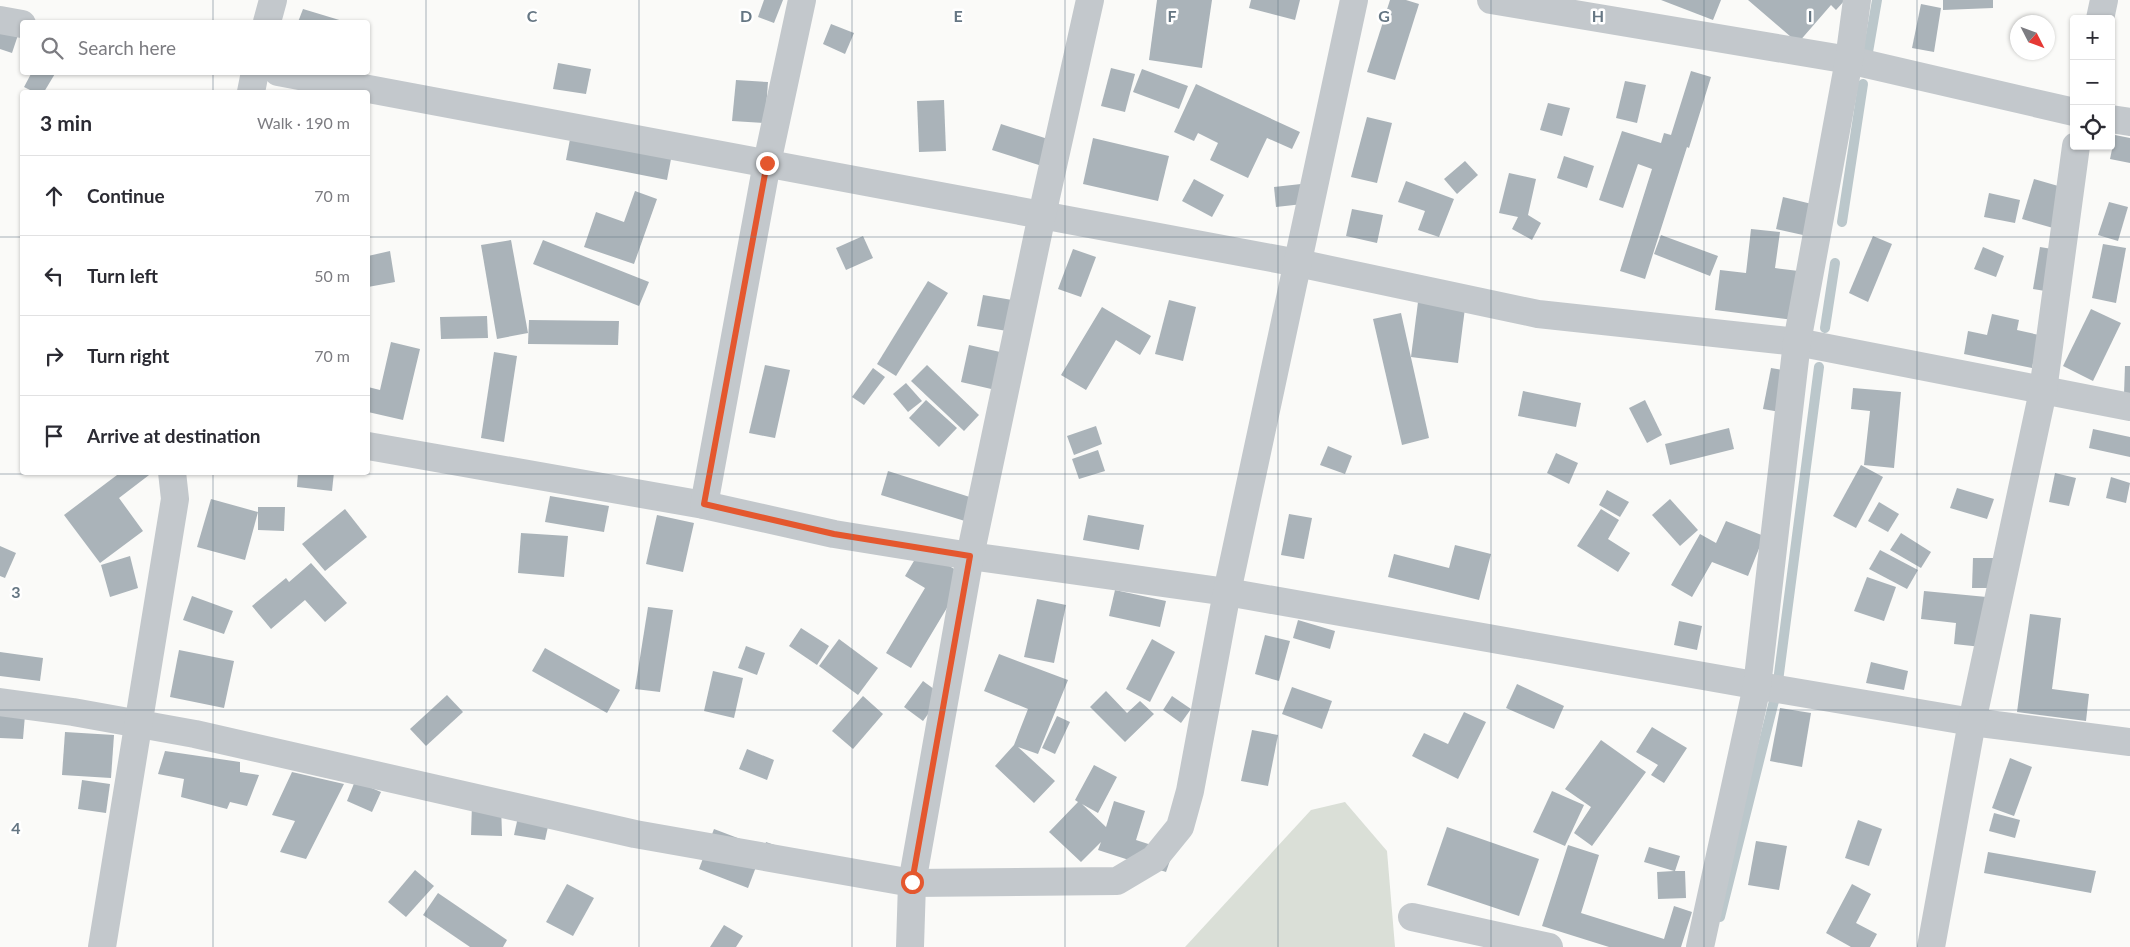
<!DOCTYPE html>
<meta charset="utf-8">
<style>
body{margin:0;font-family:Lato,sans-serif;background:#f2f2f3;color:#2b2b33}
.controls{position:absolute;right:15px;top:15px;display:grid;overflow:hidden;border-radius:5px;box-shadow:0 1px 4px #0004}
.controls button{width:45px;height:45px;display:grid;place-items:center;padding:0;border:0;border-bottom:1px solid #e1e1e2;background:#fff;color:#2b2b33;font:25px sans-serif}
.compass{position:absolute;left:2010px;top:15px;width:45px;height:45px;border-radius:50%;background:#fff;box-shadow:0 1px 4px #0004;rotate:132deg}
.stop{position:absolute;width:15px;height:15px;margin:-11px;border:4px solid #e4572e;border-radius:50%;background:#fff}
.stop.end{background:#e4572e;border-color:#fff;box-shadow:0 1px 5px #0008}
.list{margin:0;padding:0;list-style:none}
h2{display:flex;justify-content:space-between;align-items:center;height:65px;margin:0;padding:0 20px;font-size:21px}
h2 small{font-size:16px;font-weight:400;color:#7c7c81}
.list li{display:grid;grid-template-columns:32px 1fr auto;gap:15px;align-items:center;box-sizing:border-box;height:80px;padding:0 20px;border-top:1px solid #e1e1e2}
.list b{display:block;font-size:19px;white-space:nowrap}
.list em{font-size:16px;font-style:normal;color:#7c7c81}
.icon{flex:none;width:28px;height:28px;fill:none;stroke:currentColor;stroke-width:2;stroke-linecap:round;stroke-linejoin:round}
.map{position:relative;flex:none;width:2130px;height:947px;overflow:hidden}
.search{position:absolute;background:#fff;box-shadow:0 1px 4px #0004;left:20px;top:20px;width:350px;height:55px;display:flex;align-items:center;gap:12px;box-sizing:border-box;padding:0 18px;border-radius:5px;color:#7c7c81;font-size:19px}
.panel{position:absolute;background:#fff;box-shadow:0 1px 4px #0004;left:20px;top:90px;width:350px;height:385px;border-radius:5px}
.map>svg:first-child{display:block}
</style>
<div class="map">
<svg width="2130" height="947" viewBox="0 0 2130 947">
<rect width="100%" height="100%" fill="#fafaf8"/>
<polygon fill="#dadfd7" points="1345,802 1387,851 1395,947 1185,947 1311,810"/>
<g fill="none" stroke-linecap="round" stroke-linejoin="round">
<g stroke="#bbc7cb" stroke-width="10">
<polyline points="1868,52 1877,0"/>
<polyline points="1842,222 1863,84"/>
<polyline points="1825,328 1835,263"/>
<polyline points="1720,917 1777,689 1819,367"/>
</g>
</g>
<g fill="#aab3b9">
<polygon points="764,0 783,0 774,23 758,17"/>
<polygon points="1157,0 1212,0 1202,68 1149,60"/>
<polygon points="1251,0 1300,0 1295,20 1249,8"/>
<polygon points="1390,0 1406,0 1419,4 1395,80 1367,72"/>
<polygon points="1661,0 1721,0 1713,20"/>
<polygon points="1748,0 1845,0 1836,10 1831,5 1798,43"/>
<polygon points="1943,0 1993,0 1993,8 1943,10"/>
<polygon points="1921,4 1941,8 1934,52 1912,48"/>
<polygon points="303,9 346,22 298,22"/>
<polygon points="831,24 854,33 845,54 823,44"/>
<polygon points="0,30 18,35 12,53 0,49"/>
<polygon points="558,63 591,69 586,94 553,89"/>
<polygon points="1111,68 1135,74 1125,112 1101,106"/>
<polygon points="1142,69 1188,86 1179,109 1133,92"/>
<polygon points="1691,71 1711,77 1689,148 1687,147 1645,279 1620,271 1652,169 1638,164 1623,208 1599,200 1622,131 1661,143 1664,133 1671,135"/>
<polygon points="32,72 56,72 44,92 34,92 24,87"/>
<polygon points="736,80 768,82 765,123 732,121"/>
<polygon points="1625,81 1646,85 1637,123 1616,118"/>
<polygon points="1196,84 1300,132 1292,149 1267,138 1248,178 1210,160 1218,143 1198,133 1194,141 1174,132"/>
<polygon points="944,100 946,151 919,152 917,101"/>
<polygon points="1548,103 1570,108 1562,136 1540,130"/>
<polygon points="1367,117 1392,123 1377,183 1351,177"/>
<polygon points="1001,124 1051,140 1042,166 992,150"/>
<polygon points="2115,135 2130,138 2130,163 2110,159"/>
<polygon points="1093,138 1169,156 1158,201 1083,184"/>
<polygon points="570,139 671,159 667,180 566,160"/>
<polygon points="1564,156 1594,166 1587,188 1557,178"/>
<polygon points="1465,161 1478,175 1457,194 1444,179"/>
<polygon points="1509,173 1536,179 1528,215 1541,223 1532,240 1512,229 1518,217 1499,213"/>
<polygon points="1194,179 1224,195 1212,217 1182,201"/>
<polygon points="2034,179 2072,190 2060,230 2022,219"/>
<polygon points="1406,181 1454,199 1439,237 1418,230 1425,211 1398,202"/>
<polygon points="1301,184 1303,204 1276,207 1274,187"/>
<polygon points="635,191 657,199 634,264 584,247 596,212 624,222"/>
<polygon points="1989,193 2020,200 2015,223 1984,217"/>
<polygon points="1783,197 1820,206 1812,237 1776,229"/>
<polygon points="2109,202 2128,207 2118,241 2098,235"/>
<polygon points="1352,209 1383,215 1377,243 1346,236"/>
<polygon points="1751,229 1780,232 1775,268 1807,272 1801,321 1715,310 1720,270 1746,273"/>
<polygon points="1661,235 1718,256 1710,276 1654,254"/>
<polygon points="863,236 873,258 846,270 836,248"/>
<polygon points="1873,236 1892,244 1868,302 1849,293"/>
<polygon points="511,240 528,333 497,339 481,245"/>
<polygon points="543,240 649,282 639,306 533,264"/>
<polygon points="2103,244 2126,248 2116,303 2092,298"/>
<polygon points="1983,247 2004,256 1996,277 1974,269"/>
<polygon points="2040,247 2064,251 2057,293 2033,289"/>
<polygon points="1073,249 1096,257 1081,297 1058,289"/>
<polygon points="390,251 395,282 368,287 368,256"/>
<polygon points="928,281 948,293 896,376 877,364"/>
<polygon points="983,295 1018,301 1013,332 977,326"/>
<polygon points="1169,300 1196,307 1183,361 1155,354"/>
<polygon points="1418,302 1465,308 1458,363 1411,357"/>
<polygon points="1102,307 1151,336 1140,355 1116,340 1086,390 1061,375"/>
<polygon points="2091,309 2121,323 2093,381 2063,366"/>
<polygon points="1401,313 1429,438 1402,445 1373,319"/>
<polygon points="1992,314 2019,320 2017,330 2039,335 2032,368 1964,354 1968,331 1987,335"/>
<polygon points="487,316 488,338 441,339 440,317"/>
<polygon points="529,320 619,321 618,345 528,344"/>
<polygon points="391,342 420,349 403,420 368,412 368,387 380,390"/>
<polygon points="969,345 1009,354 1000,391 961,382"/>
<polygon points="494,352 517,356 504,442 481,438"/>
<polygon points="765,365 790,370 775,438 749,433"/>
<polygon points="927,365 979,415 964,431 911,381"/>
<polygon points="2125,366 2130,366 2130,395 2124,394"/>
<polygon points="873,368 885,377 864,405 852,397"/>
<polygon points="1771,368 1794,372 1786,413 1763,409"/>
<polygon points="906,383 922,401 908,412 893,394"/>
<polygon points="1853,388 1901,392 1894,468 1864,465 1870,411 1851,409"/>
<polygon points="1523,391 1581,403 1576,427 1518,416"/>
<polygon points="926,400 957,428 939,447 909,418"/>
<polygon points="1645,400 1662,435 1647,443 1629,408"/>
<polygon points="1096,426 1102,444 1074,455 1067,436"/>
<polygon points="1729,428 1734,449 1670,465 1665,444"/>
<polygon points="2093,429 2130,437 2130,457 2089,448"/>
<polygon points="1328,446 1352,456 1345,474 1320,465"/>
<polygon points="1098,450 1105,471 1079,479 1072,459"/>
<polygon points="1556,453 1578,463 1569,484 1547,473"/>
<polygon points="1861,465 1883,477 1856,528 1833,516"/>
<polygon points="888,471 976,499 968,522 881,495"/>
<polygon points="121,472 153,472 119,498 143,531 100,563 64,515"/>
<polygon points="298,472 334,472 332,491 297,487"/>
<polygon points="2055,473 2076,478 2069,506 2049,502"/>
<polygon points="2111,477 2130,483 2126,503 2106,498"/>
<polygon points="1957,488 1994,499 1987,519 1950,508"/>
<polygon points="1607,490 1629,502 1620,517 1599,505"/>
<polygon points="550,496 609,506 604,532 545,522"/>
<polygon points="211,499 258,512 245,560 197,547"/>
<polygon points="1670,499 1698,530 1680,546 1652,515"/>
<polygon points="1879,502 1899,514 1888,532 1868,521"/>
<polygon points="258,507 285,507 284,531 258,530"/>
<polygon points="345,509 367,537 325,571 302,544"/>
<polygon points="1601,509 1619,520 1608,539 1630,553 1618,572 1577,546"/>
<polygon points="1289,514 1312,518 1304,559 1281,555"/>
<polygon points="657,515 694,523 683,572 646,564"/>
<polygon points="1088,515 1144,525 1139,550 1083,540"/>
<polygon points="1726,521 1764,536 1748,576 1712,562 1692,597 1671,585 1700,534 1716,543"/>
<polygon points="521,533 568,536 564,577 518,573"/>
<polygon points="1901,533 1931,552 1921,568 1890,550"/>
<polygon points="1455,545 1491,554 1479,600 1388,577 1394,554 1449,568"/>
<polygon points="0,546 16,553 5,578 0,576"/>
<polygon points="921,549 966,576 911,668 886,653 925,588 905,576"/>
<polygon points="1880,550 1918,570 1907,589 1869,569"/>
<polygon points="130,556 138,588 110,597 101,565"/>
<polygon points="1973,558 2002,558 2002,588 1972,588"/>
<polygon points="311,563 347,603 325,622 305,600 271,629 252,606 286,578 289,582"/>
<polygon points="1867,577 1896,587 1884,621 1854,611"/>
<polygon points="1115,590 1166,601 1160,627 1109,616"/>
<polygon points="1924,591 1997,598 1991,648 1954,644 1956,623 1921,619"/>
<polygon points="192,596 233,611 224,634 183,620"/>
<polygon points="1037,599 1066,605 1054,663 1024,657"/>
<polygon points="648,607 673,610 660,692 635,689"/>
<polygon points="2030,614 2061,618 2052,689 2089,694 2086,721 2017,712"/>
<polygon points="1298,620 1335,631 1330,649 1293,638"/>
<polygon points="1679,621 1702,626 1697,650 1674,645"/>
<polygon points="801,628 829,646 817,665 789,646"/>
<polygon points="1265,635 1290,641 1279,681 1255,674"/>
<polygon points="839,639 878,668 858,695 819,666"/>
<polygon points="1152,639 1175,652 1150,702 1126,689"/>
<polygon points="746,646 765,653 757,675 738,668"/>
<polygon points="545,648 620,690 607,713 532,671"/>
<polygon points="179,650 234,661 224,708 170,697"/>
<polygon points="0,652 43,658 40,681 0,676"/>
<polygon points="999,654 1068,680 1038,754 1018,747 1055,781 1034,803 995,766 1014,745 1028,709 984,691"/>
<polygon points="1871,662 1908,671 1904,690 1866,683"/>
<polygon points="713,671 743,678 734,718 704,711"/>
<polygon points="923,681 942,695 923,721 904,707"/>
<polygon points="1517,684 1564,706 1554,729 1506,708"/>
<polygon points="1292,687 1332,701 1322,729 1282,714"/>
<polygon points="1106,691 1127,713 1140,701 1154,714 1125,742 1090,707"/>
<polygon points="447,695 463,712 426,746 410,729"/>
<polygon points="863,696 883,714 853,749 832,731"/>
<polygon points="1172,696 1191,709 1181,723 1163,710"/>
<polygon points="1780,708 1811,713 1802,767 1770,761"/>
<polygon points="1464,712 1486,722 1458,779 1412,756 1424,733 1448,744"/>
<polygon points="0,715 25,715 23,739 0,738"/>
<polygon points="1057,716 1070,722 1055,754 1042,748"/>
<polygon points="1652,727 1687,748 1664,783 1651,775 1658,765 1636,752"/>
<polygon points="1252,730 1278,735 1268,786 1241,781"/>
<polygon points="65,732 114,735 111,778 62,775"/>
<polygon points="1601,740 1646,772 1592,846 1574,833 1591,807 1565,789"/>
<polygon points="747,749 774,760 767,780 739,769"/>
<polygon points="165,751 240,762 240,772 259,775 247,806 230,802 227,809 181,797 184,779 158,774"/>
<polygon points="2010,758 2032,767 2014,816 1992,808"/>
<polygon points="1094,765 1117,777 1098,813 1082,804 1106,827 1114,801 1145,811 1136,840 1173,852 1166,872 1098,850 1101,842 1081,862 1049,832 1078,802 1075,800"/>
<polygon points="292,772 344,784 306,859 280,852 295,821 272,815"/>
<polygon points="82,780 110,784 106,813 78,809"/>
<polygon points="355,781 381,792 372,812 347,801"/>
<polygon points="1552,791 1584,805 1565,846 1533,832"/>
<polygon points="472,804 501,804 502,836 471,835"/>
<polygon points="1994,813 2020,820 2015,838 1989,831"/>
<polygon points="518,817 549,822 545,840 514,835"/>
<polygon points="1858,820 1882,829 1869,866 1845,858"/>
<polygon points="1447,827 1539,859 1519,916 1427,885"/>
<polygon points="714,829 764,848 766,842 789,850 762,851 748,888 699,869"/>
<polygon points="1756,841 1787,846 1779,890 1748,885"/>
<polygon points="1568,845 1599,855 1581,913 1664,939 1674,906 1692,912 1681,947 1609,947 1542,926"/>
<polygon points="1649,847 1680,856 1675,871 1685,871 1686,898 1658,899 1657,872 1674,871 1644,862"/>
<polygon points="1988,852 2096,871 2091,893 1984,873"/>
<polygon points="415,870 434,886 406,917 388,902"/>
<polygon points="567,884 594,898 573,936 546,922"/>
<polygon points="1852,884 1871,894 1856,923 1877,934 1870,947 1851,947 1826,933"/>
<polygon points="438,893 507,940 503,947 470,947 423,915"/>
<polygon points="724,925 743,936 736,947 710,947"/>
</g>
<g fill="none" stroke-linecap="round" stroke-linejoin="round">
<g stroke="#c3c8cc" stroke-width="28">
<polyline points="1491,0 1849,60 2074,112"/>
<polyline points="2100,19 2104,0"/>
<polyline points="0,20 22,24"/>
<polyline points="267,22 273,0"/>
<polyline points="278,72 1298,263 1538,314 1797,342 2130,407"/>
<polyline points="251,92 255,72"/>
<polyline points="2111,119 2130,122"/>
<polyline points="368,446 704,505 834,534 970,556 1227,592 1777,689 1972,722 2130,742"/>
<polyline points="704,505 767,163 802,0"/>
<polyline points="0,702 73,712 195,734 635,834 912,883 1117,881 1154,859 1180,827 1190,791 1227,592 1354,0"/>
<polyline points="1412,917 1549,947"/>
<polyline points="102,947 175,499 172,472"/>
<polyline points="910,947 912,883 970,556 1042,215 1090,0"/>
<polyline points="1700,947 1757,686 1797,342 1849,60 1857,0"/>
<polyline points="1931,947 1972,722 2043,391 2076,146"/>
</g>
</g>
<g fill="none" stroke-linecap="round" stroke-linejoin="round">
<polyline stroke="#e4572e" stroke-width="6" points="767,163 704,504 834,534 970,556 912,882"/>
</g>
<path fill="none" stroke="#657683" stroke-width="1" stroke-opacity="0.55" d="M 213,0 L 213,22M 426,0 L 426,947M 639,0 L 639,947M 852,0 L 852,947M 1065,0 L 1065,947M 1278,0 L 1278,947M 1491,0 L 1491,947M 1704,0 L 1704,947M 1917,0 L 1917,947M 213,72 L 213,92M 0,237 L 22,237M 368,237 L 2130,237M 213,472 L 213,947M 0,474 L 2130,474M 0,710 L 2130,710"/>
<g font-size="16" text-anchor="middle" font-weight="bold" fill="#657683" stroke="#fff" stroke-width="5" stroke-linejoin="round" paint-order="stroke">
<text x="532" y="22">C</text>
<text x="746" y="22">D</text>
<text x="958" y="22">E</text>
<text x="1172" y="22">F</text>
<text x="1384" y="22">G</text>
<text x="1598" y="22">H</text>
<text x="1810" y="22">I</text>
<text x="16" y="598">3</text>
<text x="16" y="834">4</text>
</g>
</svg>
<div class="controls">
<button>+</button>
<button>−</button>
<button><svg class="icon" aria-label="locate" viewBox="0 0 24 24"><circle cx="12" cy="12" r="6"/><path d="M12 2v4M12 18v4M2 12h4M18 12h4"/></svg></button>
</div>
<svg class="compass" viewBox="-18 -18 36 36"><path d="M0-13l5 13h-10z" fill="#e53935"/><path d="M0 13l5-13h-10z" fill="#7c7c81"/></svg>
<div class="stop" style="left:912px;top:882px"></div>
<div class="stop end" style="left:767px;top:163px"></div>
<div class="search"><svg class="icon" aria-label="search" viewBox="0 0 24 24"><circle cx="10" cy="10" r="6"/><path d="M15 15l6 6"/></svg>Search here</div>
<section class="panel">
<h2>3 min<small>Walk · 190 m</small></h2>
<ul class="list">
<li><svg class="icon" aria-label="ahead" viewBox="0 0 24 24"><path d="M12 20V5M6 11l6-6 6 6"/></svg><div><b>Continue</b></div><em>70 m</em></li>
<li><svg class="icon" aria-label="left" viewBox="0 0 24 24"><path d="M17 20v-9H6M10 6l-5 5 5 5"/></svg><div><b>Turn left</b></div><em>50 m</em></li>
<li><svg class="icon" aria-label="right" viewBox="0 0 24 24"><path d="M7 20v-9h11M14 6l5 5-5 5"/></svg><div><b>Turn right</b></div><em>70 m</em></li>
<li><svg class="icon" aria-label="arrive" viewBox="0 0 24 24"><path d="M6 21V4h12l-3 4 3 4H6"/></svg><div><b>Arrive at destination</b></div></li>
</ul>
</section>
</div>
